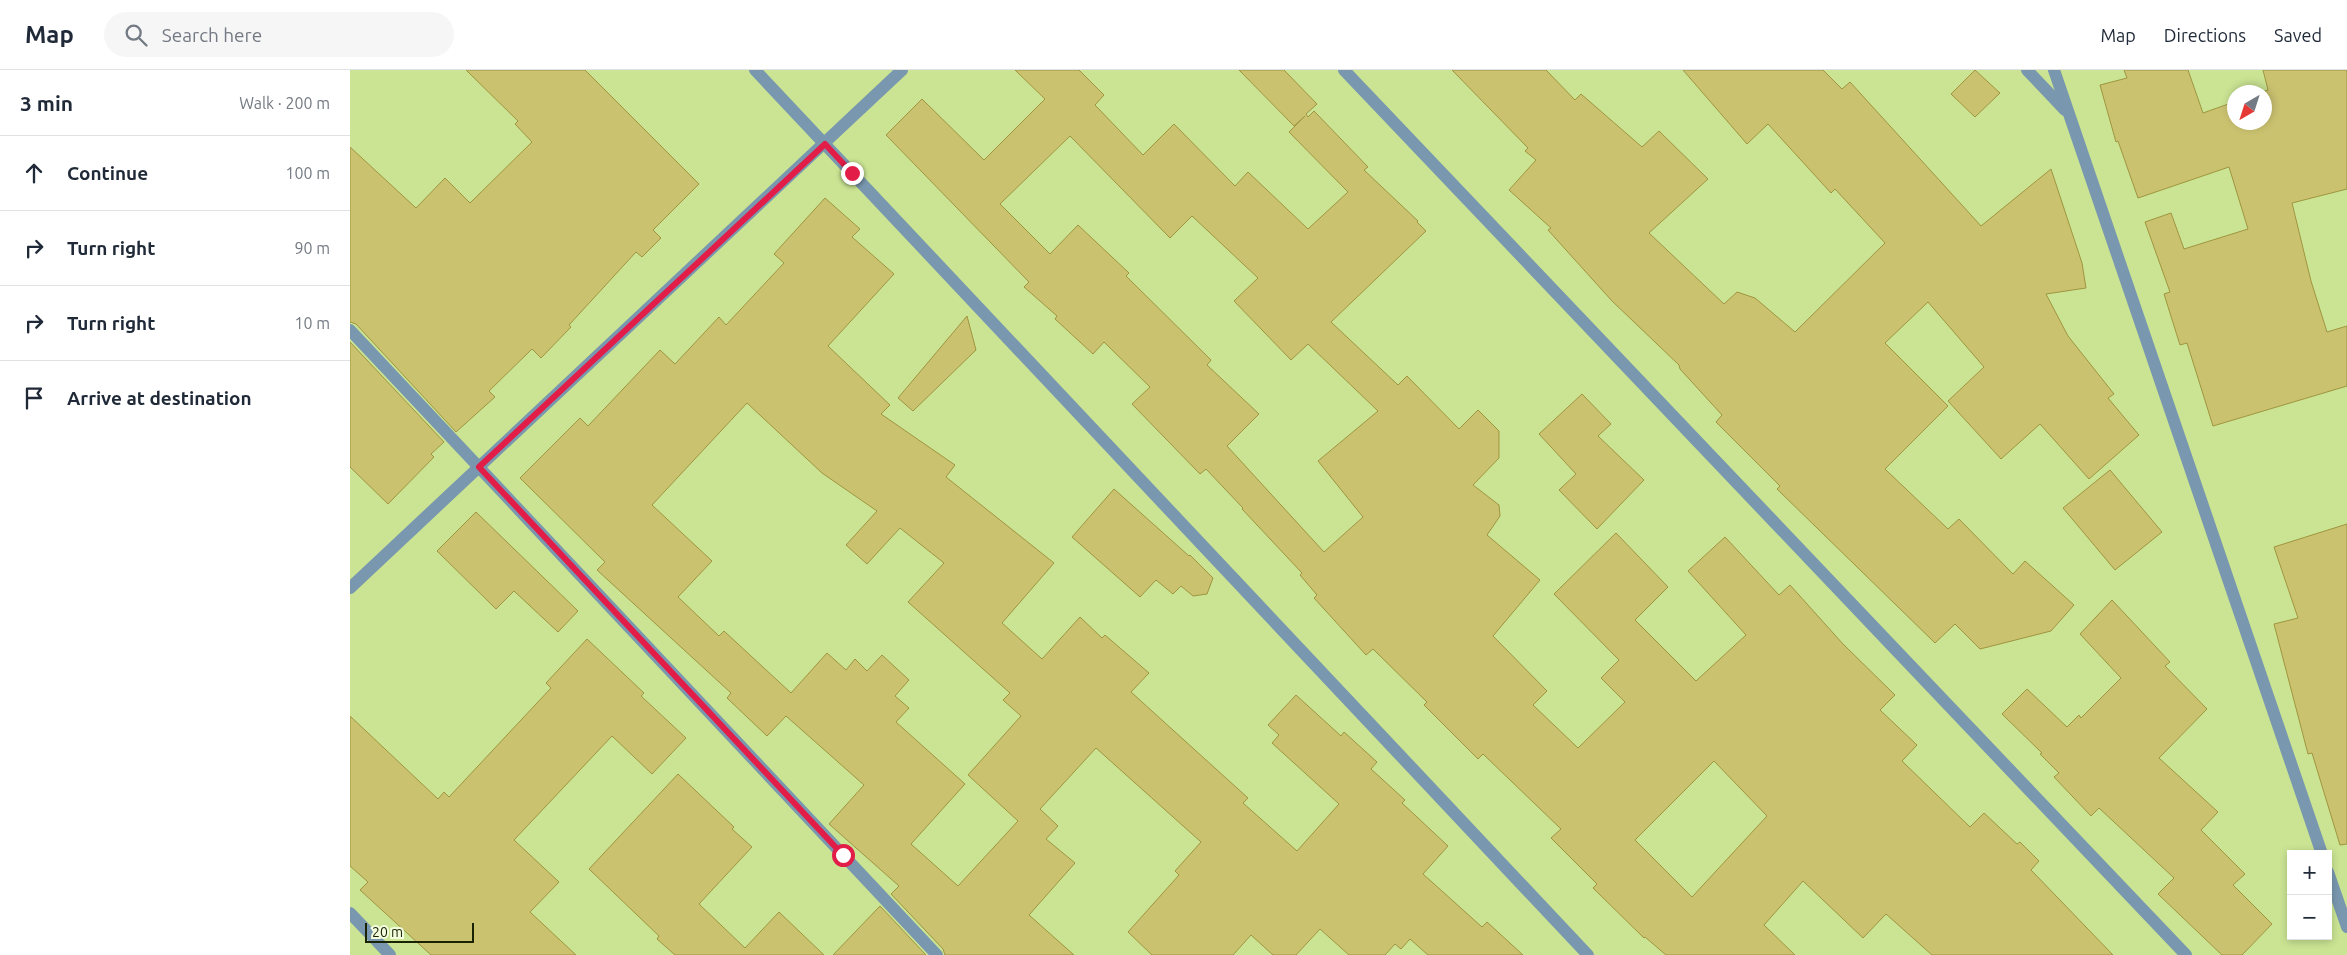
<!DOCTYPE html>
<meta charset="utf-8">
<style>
body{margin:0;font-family:Ubuntu,sans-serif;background:#f6f6f7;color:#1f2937}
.controls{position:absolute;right:15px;bottom:15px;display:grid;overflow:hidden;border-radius:0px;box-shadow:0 2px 8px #0003}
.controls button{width:45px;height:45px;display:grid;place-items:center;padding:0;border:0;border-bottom:1px solid #e0e1e3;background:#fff;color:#1f2937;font:25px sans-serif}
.compass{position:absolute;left:1877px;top:15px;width:45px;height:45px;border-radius:50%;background:#fff;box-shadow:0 2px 8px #0003;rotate:219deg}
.scale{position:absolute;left:15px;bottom:12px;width:109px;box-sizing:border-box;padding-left:5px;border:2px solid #192202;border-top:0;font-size:14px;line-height:18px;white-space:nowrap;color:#192202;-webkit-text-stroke:4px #f3fede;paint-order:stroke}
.stop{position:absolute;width:15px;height:15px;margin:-11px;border:4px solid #e11d48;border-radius:50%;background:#fff}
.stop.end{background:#e11d48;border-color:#fff;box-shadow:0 1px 5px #0008}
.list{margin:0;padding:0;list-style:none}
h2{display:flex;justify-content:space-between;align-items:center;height:65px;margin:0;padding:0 20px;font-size:21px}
h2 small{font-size:16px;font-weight:400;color:#747a83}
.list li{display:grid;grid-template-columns:32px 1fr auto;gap:15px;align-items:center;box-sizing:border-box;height:75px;padding:0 20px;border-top:1px solid #e0e1e3}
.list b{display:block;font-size:19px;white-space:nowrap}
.list em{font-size:16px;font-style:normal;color:#747a83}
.icon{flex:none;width:28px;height:28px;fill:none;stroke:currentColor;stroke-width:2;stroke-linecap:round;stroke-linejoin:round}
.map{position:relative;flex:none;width:1997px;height:885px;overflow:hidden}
header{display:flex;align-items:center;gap:30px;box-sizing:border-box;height:70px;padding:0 25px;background:#fff;border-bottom:1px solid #e0e1e3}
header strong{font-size:24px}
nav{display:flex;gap:28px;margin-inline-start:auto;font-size:18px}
.search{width:350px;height:45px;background:#f6f6f7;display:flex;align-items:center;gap:12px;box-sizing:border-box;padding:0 18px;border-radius:28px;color:#747a83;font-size:19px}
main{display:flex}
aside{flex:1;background:#fff}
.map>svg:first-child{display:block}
</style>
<header>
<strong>Map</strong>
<div class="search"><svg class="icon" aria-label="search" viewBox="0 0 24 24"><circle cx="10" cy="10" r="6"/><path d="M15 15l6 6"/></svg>Search here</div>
<nav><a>Map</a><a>Directions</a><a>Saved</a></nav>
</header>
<main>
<aside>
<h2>3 min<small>Walk · 200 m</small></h2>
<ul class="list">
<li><svg class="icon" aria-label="ahead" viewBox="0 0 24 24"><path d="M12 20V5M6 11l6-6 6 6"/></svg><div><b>Continue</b></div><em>100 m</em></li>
<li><svg class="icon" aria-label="right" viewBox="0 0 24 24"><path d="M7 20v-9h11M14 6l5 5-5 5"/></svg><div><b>Turn right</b></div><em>90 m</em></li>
<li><svg class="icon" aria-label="right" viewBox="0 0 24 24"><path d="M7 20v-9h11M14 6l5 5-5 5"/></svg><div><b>Turn right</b></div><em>10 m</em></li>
<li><svg class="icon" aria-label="arrive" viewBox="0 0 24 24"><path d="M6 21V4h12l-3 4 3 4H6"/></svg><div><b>Arrive at destination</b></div></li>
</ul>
</aside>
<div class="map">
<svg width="1997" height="885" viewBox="0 0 1997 885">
<rect width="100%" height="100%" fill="#cae493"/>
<g fill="#cbc270" stroke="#9f953f" fill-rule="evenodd">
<polygon points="116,0 235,0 349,114 303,160 311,168 292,187 286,182 219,255 221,257 191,288 182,279 139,321 145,327 106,362 6,254 0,252 0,77 66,138 95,108 120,133 182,72 165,54 168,51"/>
<path d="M 665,0 L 729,0 L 754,25 L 745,35 L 793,85 L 824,54 L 885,116 L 898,102 L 958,159 L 998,122 L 939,62 L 955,46 L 944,56 L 889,0 L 934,0 L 967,34 L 956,44 L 958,47 L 964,41 L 1018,97 L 1014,100 L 1068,151 L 1067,152 L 1076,161 L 981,252 L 1048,315 L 1057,306 L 1109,359 L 1128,340 L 1149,361 L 1149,388 L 1123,415 L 1149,435 L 1150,446 L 1137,465 L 1190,510 L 1143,566 L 1197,621 L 1183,635 L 1228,678 L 1275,632 L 1251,608 L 1269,590 L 1204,524 L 1266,463 L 1318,517 L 1285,550 L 1346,611 L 1396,565 L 1338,501 L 1375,467 L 1429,525 L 1440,515 L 1493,574 L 1545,625 L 1530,640 L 1567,675 L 1552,691 L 1620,757 L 1634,743 L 1667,774 L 1670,772 L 1689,791 L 1681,800 L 1763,885 L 1582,885 L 1536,844 L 1513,868 L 1453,811 L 1414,855 L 1445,885 L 1316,885 L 1295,867 L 1294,868 L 1243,818 L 1247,814 L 1201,768 L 1211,759 L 1133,684 L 1128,689 L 1074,635 L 1077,632 L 1023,579 L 1016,585 L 964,528 L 967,525 L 950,505 L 952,503 L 892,439 L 893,438 L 856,399 L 850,404 L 782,334 L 800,317 L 754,272 L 743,284 L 705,249 L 707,246 L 674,217 L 679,212 L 536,65 L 572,29 L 634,90 L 695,29 ZM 720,66 L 820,168 L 842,146 L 908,208 L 884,231 L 941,290 L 958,274 L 1028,341 L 968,391 L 1013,447 L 974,482 L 877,376 L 909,344 L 857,295 L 861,290 L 776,206 L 779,203 L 728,155 L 700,184 L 650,134 ZM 1364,691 L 1417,746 L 1342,827 L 1285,770 Z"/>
<polygon points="1102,0 1196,0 1225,30 1231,24 1292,77 1309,61 1358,109 1299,163 1374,234 1387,222 1405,228 1445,262 1535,173 1485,119 1481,123 1418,54 1397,74 1333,0 1473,0 1492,19 1500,12 1631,156 1701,99 1732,193 1736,218 1696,224 1718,266 1764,324 1758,328 1789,365 1739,409 1690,354 1651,389 1598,331 1634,297 1578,232 1535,273 1598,336 1535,399 1598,459 1609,449 1663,504 1675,491 1724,535 1701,561 1630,579 1605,554 1585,573 1427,419 1430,416 1366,352 1372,345 1330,299 1329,295 1262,231 1198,160 1201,158 1159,120 1186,90 1175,81 1178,78"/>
<polygon points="1625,0 1650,23 1625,47 1601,24"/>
<polygon points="1774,0 1838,0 1853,43 1884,32 1884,52 1914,52 1914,22 1912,22 1918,20 1913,0 1997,0 1997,119 1942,133 1961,211 1977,262 1997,256 1997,316 1863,356 1837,273 1830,275 1814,224 1820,222 1795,152 1821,143 1834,179 1898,159 1879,97 1788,128 1768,71 1766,72 1750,15 1777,8"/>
<path d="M 475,128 L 510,159 L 502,167 L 544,204 L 478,276 L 540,335 L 531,344 L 605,395 L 596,407 L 704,493 L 652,553 L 692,589 L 730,547 L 752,568 L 755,565 L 799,603 L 781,622 L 898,728 L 893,733 L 947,781 L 989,734 L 922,673 L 929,665 L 918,655 L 946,625 L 991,666 L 994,662 L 1027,692 L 1021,699 L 1055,730 L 1052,733 L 1098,776 L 1073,804 L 1132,857 L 1137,852 L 1173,885 L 1078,885 L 1060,869 L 1051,879 L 1045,874 L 1035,885 L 999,885 L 970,859 L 946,885 L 923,885 L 901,865 L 883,885 L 802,885 L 778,862 L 829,805 L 825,801 L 851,772 L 746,678 L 690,739 L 708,756 L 696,769 L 725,793 L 679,845 L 724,885 L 595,885 L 593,879 L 541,824 L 549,816 L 479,754 L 514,715 L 436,646 L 417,666 L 377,628 L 381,623 L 247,500 L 255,492 L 170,408 L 230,348 L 238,356 L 310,280 L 325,294 L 369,247 L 376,255 L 434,193 L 424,184 ZM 397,333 L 472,403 L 527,441 L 496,475 L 517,494 L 550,458 L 594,493 L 558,532 L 660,623 L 653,630 L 671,646 L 618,705 L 668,751 L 608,816 L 561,774 L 615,714 L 546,652 L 559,638 L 545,626 L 559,610 L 532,585 L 517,601 L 505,589 L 496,600 L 477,583 L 441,623 L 374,561 L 369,566 L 328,527 L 362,491 L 302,435 Z"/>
<polygon points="617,246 626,280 563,341 548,328"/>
<polygon points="0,272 94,372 81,384 84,387 38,434 0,397"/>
<polygon points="1232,324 1261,354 1248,366 1294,410 1247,459 1209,420 1226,404 1189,364"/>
<polygon points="1760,400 1812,462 1765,500 1713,438"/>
<polygon points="764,419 839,486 840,485 863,508 857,524 843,526 831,516 823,524 806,510 790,527 722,467"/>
<polygon points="126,442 228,541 208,562 164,521 146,539 87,481"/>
<polygon points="1997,454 1997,774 1990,775 1962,683 1958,684 1924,554 1948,548 1924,477"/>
<polygon points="1762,530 1820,592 1815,596 1857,639 1809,688 1868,742 1851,760 1895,804 1883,815 1922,854 1892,885 1872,885 1808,824 1824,808 1749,738 1741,746 1704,707 1709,703 1690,684 1692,683 1652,644 1677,619 1717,657 1729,645 1731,648 1771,608 1730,564"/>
<polygon points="237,569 294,623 291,626 336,668 302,704 262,666 164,770 209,812 180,842 226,885 81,885 10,820 18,812 0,796 0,646 88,729 94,722 99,727 201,618 196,613"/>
<polygon points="328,704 384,757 382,759 402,777 349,834 395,878 429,842 474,885 325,885 307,869 309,866 239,799"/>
<polygon points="530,836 576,885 483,885"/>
</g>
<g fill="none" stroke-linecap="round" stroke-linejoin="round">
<g stroke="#7997af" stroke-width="12">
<polyline points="405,0 1238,885"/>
<polyline points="994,0 1836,885"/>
<polyline points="1677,0 1715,40"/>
<polyline points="1704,0 1972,784"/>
<polyline points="0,260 587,885"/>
<polyline points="0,518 552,0"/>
<polyline points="1978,802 1997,857"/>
<polyline points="0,843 40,885"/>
</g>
</g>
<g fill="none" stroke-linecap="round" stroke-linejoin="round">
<polyline stroke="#e11d48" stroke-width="6" points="493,785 129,397 475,74 502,103"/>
</g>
</svg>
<div class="controls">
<button>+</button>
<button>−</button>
</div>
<svg class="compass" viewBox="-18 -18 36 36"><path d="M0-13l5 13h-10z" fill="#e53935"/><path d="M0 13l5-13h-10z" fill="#747a83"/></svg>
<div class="scale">20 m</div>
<div class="stop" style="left:493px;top:785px"></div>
<div class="stop end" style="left:502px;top:103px"></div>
</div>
</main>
